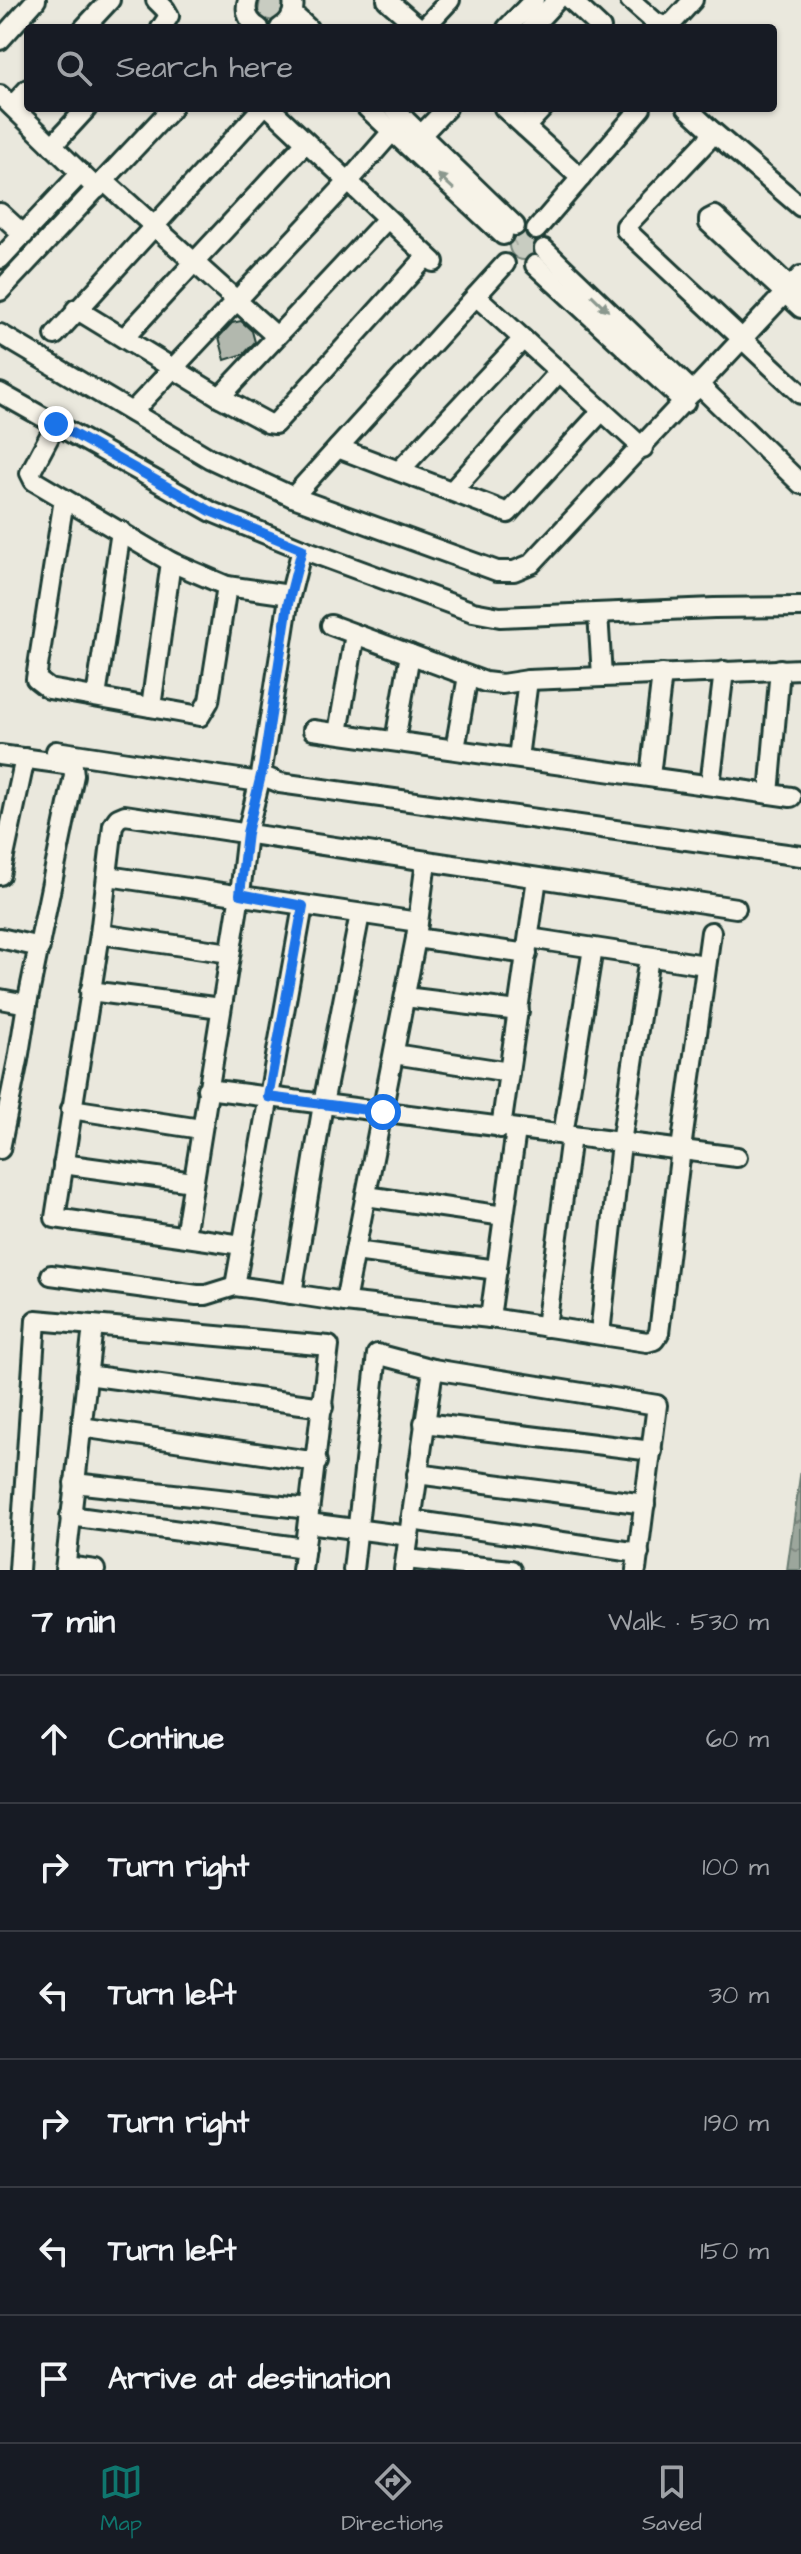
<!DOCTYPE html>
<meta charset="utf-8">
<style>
body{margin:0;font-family:"Architects Daughter",sans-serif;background:#20242c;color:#f1f3f6}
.stop{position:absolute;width:24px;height:24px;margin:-18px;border:6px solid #1a73e8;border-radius:50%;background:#fff}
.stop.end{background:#1a73e8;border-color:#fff;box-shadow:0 2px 8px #0008}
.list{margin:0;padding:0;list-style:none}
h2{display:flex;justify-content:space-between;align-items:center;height:104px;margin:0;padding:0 32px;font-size:34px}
h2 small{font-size:26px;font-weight:400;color:#9ea1a6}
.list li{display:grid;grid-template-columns:52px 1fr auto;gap:24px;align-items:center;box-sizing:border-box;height:128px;padding:0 32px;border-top:2px solid #363941}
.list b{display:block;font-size:30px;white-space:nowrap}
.list em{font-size:26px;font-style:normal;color:#9ea1a6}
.icon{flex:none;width:44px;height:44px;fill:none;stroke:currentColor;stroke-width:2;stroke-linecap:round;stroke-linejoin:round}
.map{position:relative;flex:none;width:801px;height:1570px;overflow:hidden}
.search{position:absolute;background:#171b24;box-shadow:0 2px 6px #0004;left:24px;right:24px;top:24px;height:88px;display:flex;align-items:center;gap:20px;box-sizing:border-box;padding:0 28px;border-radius:8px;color:#9ea1a6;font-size:30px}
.sheet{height:872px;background:#171b24}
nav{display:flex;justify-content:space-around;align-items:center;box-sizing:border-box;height:112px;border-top:2px solid #363941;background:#171b24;font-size:22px;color:#9ea1a6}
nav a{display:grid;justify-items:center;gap:4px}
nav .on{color:#0f766e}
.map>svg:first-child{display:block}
</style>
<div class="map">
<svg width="801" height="1570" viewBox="0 0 801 1570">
<defs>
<pattern id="forest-crowns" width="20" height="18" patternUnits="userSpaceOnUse" patternTransform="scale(2)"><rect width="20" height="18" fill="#c8ccc1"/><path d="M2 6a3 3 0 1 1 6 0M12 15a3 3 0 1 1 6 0" fill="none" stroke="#abb0a6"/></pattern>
<pattern id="water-ripples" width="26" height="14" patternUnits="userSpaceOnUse" patternTransform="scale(2)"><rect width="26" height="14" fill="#9ca69c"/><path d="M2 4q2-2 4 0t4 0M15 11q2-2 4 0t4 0" fill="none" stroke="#7f8880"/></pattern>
</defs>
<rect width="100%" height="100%" fill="#eae8dd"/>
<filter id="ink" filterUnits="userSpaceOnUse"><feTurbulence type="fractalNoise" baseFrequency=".0125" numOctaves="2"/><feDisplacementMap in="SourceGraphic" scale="16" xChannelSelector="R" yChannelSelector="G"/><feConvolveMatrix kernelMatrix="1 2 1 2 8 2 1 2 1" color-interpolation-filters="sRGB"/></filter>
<g filter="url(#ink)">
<g fill="url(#forest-crowns)" stroke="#74847a" stroke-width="2">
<polygon points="260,0 283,0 285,6 282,16 274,21 264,19 258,12"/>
<circle cx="524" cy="245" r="15"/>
</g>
<polygon fill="url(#water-ripples)" stroke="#6a7c72" stroke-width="2" points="801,1469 801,1570 787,1570"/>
<polygon fill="#b2b8ae" stroke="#1f3d34" stroke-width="2" points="241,321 252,331 255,342 244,354 225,360 219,337 232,323"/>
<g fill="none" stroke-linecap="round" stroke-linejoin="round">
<defs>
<g id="minor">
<polyline points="156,0 165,9 169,16 161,28"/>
<path d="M 248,0 C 244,12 249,22 259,28"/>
<polyline points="387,0 419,28"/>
<polyline points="571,0 601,28"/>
<polyline points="630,0 655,22 664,26 673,22 693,0"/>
<polyline points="293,14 308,28"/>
<polyline points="84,28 110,0"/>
<path d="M 280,28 C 291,22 295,12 293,0"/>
<polyline points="424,28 450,0"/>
<polyline points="507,28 534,0"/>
<polyline points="531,28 557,0"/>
<polyline points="0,40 36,0"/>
<polyline points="0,95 97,189"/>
<polyline points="12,106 28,89"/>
<polyline points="270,108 434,262"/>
<polyline points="367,108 503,235"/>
<polyline points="393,108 515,226"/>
<polyline points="504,108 581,178"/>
<polyline points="687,108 712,131 707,141 626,226 626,230 801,394"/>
<polyline points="525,127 543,108"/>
<polyline points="712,131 801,207"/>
<polyline points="421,135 447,108"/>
<polyline points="52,146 87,108"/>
<polyline points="104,181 276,336"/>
<polyline points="0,213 24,235"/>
<polyline points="536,230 641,108"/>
<polyline points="544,249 693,392"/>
<polyline points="0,259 81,173"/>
<polyline points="535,265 685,403"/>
<polyline points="0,291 172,108"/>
<polyline points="476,296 643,448"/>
<polyline points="801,298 715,216 709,219 709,223 801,308"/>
<polyline points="76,309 220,397 268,423 275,424 427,256"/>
<polyline points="0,334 209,458 293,497 497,571 514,571 531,564 801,276"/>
<polyline points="55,335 262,108"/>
<polyline points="124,338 306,142"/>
<polyline points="699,385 801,484"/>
<polyline points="0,393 212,512 302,549 473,612 500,617 714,608 801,607"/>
<polyline points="220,397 387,219"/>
<polyline points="132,412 348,182 404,118"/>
<polyline points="56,424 30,473 34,481 171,562 227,586 290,595"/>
<polyline points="338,448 508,513 602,411"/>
<polyline points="399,471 523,339"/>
<polyline points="452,491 559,372"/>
<polyline points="293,497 505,264"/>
<polyline points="64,499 36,679 49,689 200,716 209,701 227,586"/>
<polyline points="302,549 288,604 261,775 280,783 801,856"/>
<polyline points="598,613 602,676"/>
<polyline points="331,625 485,682 502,684 528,680 801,669"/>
<polyline points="96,697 121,531"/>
<polyline points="151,707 171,562"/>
<polyline points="313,730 791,797"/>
<polyline points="338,733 355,634"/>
<polyline points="395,741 410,654"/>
<polyline points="455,749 468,676"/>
<polyline points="56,751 259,782"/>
<polyline points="0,755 65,764 73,766 74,775 27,1004 18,1060 0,1149"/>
<polyline points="518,758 528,680"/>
<polyline points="650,776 662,674"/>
<polyline points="710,785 724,671"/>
<polyline points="769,794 780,669"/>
<polyline points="0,875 25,758"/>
<polyline points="108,876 418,922"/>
<polyline points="100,934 230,953"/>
<polyline points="0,938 40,947"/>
<polyline points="416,938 527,954"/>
<polyline points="529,938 705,965"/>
<polyline points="90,991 221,1008"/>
<polyline points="405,997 519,1011"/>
<polyline points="0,999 27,1004"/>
<polyline points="394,1054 509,1072"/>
<polyline points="207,1089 737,1157"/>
<polyline points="71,1109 201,1129"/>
<polyline points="501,1128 537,878"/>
<polyline points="563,1135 593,948"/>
<polyline points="63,1164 193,1182"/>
<polyline points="366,1196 504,1216"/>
<polyline points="185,1236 240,894 247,833 261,775"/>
<polyline points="242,1245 55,1218 100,934 113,825 118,818 125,815 736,908"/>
<polyline points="355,1251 497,1270"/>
<polyline points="51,1275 197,1295 206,1295 235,1286 292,1294 323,1104 360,914"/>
<polyline points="235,1286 303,906"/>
<polyline points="292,1294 345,1302 490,1318 647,1342 654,1340 659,1333 681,1149 711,932"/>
<polyline points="345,1302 416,938 426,861"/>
<polyline points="490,1318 516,1130"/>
<polyline points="546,1327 571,1136"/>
<polyline points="600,1334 621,1143 649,957"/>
<polyline points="87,1375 323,1407"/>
<polyline points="424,1423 652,1451"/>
<polyline points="81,1427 317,1462"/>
<polyline points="417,1474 645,1504"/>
<polyline points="74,1483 309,1509"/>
<polyline points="70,1516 305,1548"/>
<polyline points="411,1520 639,1553"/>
<polyline points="308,1523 409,1536"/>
<polyline points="406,1559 511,1570"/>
<polyline points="66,1566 95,1570"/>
<polyline points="19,1570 36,1320 329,1346 302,1570"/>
<polyline points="65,1570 93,1326"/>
<polyline points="353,1570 377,1354 433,1369 657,1405 636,1570"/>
<polyline points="404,1570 433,1369"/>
</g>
</defs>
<use href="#minor" stroke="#1f3d34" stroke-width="24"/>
<use href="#minor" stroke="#f7f3e8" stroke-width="18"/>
</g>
<defs><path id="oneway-solid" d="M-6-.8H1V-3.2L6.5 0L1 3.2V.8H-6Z" transform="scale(2)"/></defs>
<g fill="#8b988e">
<use href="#oneway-solid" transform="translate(446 182) rotate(-137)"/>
<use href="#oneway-solid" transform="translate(600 303) rotate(44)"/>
</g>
</g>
<g fill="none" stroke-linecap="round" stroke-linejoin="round" filter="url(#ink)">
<polyline stroke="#1a73e8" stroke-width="10" points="56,424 212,512 302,549 288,604 263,767 247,833 240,894 303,906 268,1097 383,1112"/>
</g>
</svg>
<div class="stop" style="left:383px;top:1112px"></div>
<div class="stop end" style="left:56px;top:424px"></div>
<div class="search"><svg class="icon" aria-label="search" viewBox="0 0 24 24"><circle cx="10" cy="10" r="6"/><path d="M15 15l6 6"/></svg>Search here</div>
</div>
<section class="sheet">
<h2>7 min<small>Walk · 530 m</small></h2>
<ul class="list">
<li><svg class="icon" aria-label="ahead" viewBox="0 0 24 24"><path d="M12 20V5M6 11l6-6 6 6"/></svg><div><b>Continue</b></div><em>60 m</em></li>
<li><svg class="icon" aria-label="right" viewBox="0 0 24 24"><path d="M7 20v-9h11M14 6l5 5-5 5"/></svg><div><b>Turn right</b></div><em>100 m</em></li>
<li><svg class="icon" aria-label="left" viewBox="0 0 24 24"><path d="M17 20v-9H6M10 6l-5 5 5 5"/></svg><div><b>Turn left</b></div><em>30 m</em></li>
<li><svg class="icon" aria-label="right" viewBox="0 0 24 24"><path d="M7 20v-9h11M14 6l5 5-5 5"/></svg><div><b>Turn right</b></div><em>190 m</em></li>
<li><svg class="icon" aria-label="left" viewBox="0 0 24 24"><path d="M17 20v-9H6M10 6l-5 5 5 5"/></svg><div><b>Turn left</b></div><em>150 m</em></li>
<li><svg class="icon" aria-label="arrive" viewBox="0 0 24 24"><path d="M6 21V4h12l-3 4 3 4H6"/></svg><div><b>Arrive at destination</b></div></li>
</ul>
</section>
<nav>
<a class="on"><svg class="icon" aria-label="map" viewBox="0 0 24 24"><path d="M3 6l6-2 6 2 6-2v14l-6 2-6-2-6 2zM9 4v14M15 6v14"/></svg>Map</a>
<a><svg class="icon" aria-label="directions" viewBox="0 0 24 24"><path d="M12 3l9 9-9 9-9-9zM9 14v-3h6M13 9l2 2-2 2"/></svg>Directions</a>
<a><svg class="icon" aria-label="saved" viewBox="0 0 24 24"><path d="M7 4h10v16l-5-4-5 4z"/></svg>Saved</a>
</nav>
